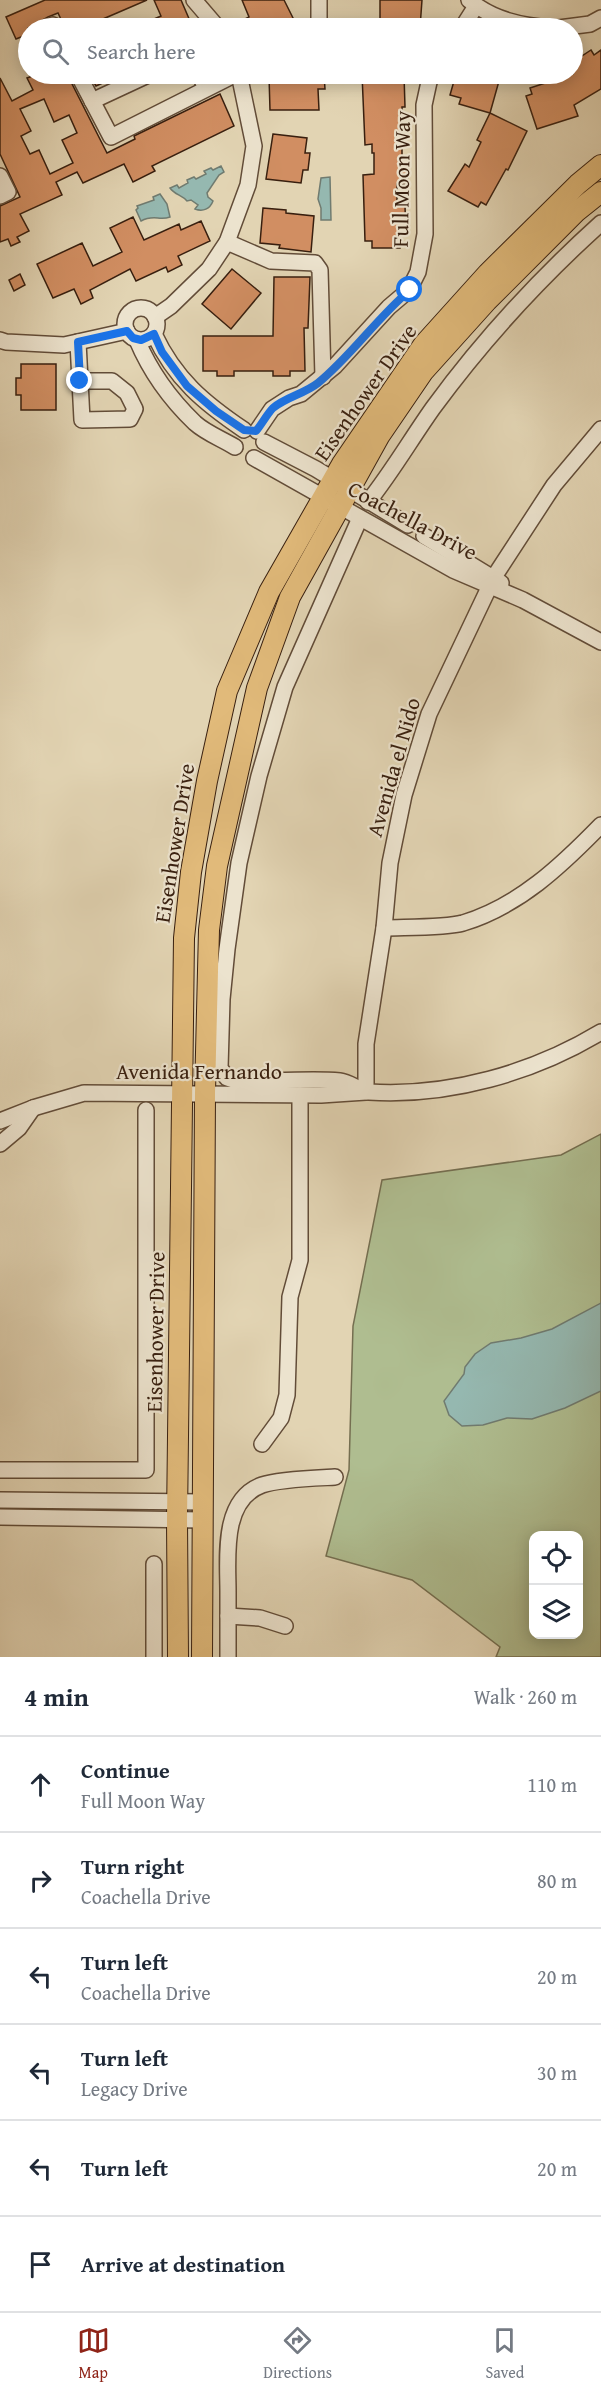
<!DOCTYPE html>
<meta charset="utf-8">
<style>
body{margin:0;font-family:"Gentium Book Plus",serif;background:#f2f2f3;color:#1f2937}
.controls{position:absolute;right:18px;bottom:18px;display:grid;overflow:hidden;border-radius:12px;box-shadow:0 3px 15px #0003}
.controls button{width:54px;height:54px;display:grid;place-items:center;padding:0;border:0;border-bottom:2px solid #e0e1e3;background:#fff;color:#1f2937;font:30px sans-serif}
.stop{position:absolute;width:18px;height:18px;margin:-14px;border:4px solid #1a73e8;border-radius:50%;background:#fff}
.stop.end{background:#1a73e8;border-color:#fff;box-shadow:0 2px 6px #0008}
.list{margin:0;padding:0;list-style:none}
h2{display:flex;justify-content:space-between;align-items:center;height:78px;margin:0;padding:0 24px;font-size:26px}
h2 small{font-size:20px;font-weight:400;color:#747a83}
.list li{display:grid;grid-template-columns:39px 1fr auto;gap:18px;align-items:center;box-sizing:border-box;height:96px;padding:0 24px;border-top:2px solid #e0e1e3}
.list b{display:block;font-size:22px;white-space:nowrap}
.list p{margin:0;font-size:20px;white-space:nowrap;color:#747a83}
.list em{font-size:20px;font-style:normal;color:#747a83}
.icon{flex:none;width:33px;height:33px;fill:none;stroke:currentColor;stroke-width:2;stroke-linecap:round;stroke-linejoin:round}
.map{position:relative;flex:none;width:601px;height:1657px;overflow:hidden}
.search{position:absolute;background:#fff;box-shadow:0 3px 15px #0003;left:18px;right:18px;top:18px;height:66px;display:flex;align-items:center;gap:15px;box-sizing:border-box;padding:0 21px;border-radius:33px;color:#747a83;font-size:22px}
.sheet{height:654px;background:#fff}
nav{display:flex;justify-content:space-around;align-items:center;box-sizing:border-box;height:84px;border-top:2px solid #e0e1e3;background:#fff;font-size:16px;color:#747a83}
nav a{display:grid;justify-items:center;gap:3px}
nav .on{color:#8f2418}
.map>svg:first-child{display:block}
</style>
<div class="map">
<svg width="601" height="1657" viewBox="0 0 601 1657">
<rect width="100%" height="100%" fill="#e2d4b3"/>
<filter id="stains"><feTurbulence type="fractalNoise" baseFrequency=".00333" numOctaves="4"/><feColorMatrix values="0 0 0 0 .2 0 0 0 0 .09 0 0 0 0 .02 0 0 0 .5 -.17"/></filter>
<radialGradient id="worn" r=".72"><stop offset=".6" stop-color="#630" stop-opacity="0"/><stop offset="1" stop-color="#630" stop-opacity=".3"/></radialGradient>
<path fill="#afbd90" stroke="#746e50" stroke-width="1.5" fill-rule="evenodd" d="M 601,1134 L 601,1657 L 496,1657 L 500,1647 L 412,1580 L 326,1556 L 349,1470 L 353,1326 L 382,1180 L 561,1155 ZM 534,1536 L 578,1536 L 578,1634 L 534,1634 Z"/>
<g fill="#95b8b0" stroke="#707b70" stroke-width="1.5">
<path d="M 221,166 L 224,172 L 219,175 L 207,193 L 208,197 L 213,201 C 210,209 203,212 195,209 L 198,205 L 191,200 L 187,201 C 182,195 175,195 170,188 L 177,185 L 179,188 L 188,183 L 187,180 L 194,177 L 196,179 L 206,174 L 204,171 L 211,168 L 213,170 Z"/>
<polygon points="330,177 331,220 321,220 321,208 318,199 321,178"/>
<path d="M 160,194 L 167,204 L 170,217 C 159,221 154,214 141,221 L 136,210 L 138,208 L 137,206 L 154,200 L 153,197 Z"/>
<polygon points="601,1303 601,1391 565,1408 532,1419 507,1418 483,1425 462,1426 449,1415 444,1401 464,1374 465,1367 475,1354 491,1343 521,1338 552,1329"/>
</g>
<g fill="#d18e62" stroke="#381f0f" stroke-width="1.5" fill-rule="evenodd">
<polygon points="45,0 147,0 103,19 107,28 65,28 58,13 48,17 39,22 42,28 28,28 28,55 21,37 16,39 6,17"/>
<polygon points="154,0 181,0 193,28 133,28 161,16"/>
<polygon points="242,0 284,0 298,28 227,28 249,17"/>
<polygon points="380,0 422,0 420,28 380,28"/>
<polygon points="591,50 594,55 601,50 601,89 574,105 578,116 537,129 526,96 532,94 530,88 573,74 573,62"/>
<path d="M 38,74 L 64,74 L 67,81 L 70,80 L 107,153 L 135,139 L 134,136 L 220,94 L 234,126 L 152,166 L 155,171 L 133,182 L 124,164 L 83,183 L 77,172 L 56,182 L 62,195 L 20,214 L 29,231 L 17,237 L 20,242 L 11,246 L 8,239 L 0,242 L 0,206 L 20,197 L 0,154 L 0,78 L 12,101 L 33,90 L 27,78 ZM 44,99 L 54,122 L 69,115 L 77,133 L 62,140 L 73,163 L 50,174 L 39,150 L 30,154 L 21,136 L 31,131 L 20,109 Z"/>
<polygon points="89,74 123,74 96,86"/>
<polygon points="292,74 324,74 325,89 318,89 319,110 270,110 269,76 292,75"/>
<polygon points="362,74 404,75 405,107 402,107 402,169 407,169 408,184 397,184 397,206 405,206 406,236 400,236 400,248 372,248 372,241 365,241 363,175 374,174 374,153 372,153 372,144 365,145"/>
<polygon points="456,74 494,74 492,79 499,81 490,113 459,104 461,98 450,95"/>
<polygon points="490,113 527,131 508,170 506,169 486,205 481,202 478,207 448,191 465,164 469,167 481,142 477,140"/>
<polygon points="273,134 307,138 305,153 310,153 308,170 303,170 301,183 266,179"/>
<polygon points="263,208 286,210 286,213 314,216 311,252 279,248 280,245 260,243"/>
<polygon points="133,217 144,240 179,224 181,230 201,221 210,241 178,256 182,265 168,272 166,267 136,281 130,269 90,290 93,298 81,304 74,289 53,298 37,264 82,243 93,266 122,252 110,228"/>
<polygon points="232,269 261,293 231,329 202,304"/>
<polygon points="20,274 25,285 14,291 9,280"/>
<polygon points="274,277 310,277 308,328 304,328 305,371 290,371 290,376 273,376 273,371 234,371 234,376 217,376 217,371 203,371 203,336 273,336"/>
<polygon points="21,364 56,364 56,410 21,410 21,395 16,395 16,378 21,378"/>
</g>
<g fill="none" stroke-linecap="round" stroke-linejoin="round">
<defs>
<g id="minor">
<polyline points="194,0 218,28"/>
<polyline points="319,0 319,28"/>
<path d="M 469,0 C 493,20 522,26 552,28"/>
<polyline points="53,25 55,28"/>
<polyline points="462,28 476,6"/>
<polyline points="559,28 590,24 601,18"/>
<polyline points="78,74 111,137 236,74"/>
<polyline points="199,74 206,88"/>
<polyline points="92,101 150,74"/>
<polyline points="0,176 8,192 0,196"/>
<polyline points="227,242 271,261 315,263 320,270 323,377"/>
<circle cx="141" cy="324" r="16"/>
<polyline points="155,317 171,306 209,269 227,242 248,185 254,146 239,74"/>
<path d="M 154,334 C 175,379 204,403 244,430"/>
<polyline points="0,340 6,342 64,345 127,331"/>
<path d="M 137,340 C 150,371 170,399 195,423 C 206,433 222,439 235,447"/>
<polyline points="78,342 82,420 130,419 135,409 127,393 112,381 80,381"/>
<polyline points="257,431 272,409 289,398 301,394 335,366 389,307 409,290 418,272 425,234 424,105 429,82 433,74"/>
<polyline points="264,442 316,469 408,525"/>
<polyline points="254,458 453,570 523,600 601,642"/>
<path d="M 368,502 C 392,472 411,439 433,408 C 482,341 539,279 601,223"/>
<path d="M 360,518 L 285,687 L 259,776 L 239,863 L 227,949 L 222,999 L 220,1068 L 227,1078 L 239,1082 C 270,1082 309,1078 340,1081 C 350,1082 359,1091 369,1092 C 449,1097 533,1073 601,1032"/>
<polyline points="424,536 501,583"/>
<path d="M 384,928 C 404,927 445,928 463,923 C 519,906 561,866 601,825"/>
<polyline points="0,1121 33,1108 84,1093 321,1095 366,1092 366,1044 384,928 390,863 404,795 429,714 494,577 554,485 601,429"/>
<polyline points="0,1144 19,1128 33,1108"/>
<polyline points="262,1444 281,1418 287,1395 290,1297 300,1260 300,1095"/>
<polyline points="0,1470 146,1470 146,1110"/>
<polyline points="0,1500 202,1502"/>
<polyline points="0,1517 202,1520"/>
<polyline points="154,1564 154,1657"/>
<polyline points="228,1616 260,1618 285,1626"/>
<path d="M 228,1657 C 228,1635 228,1614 228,1592 C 228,1558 221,1500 262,1485 C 279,1479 316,1478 335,1477"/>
</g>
<g id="major">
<polyline points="178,1657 177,1520 184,938 191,872 207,781 227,691 269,592 342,464 424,344 488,273 578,184 601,165"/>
<polyline points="202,1657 205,1093 209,930 217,866 257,688 290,597 380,435 423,372 487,301 576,212 601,192"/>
</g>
</defs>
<use href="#minor" stroke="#624c38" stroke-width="18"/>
<use href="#major" stroke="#381f0f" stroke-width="22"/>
<use href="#minor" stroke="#ece3ce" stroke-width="15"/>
<use href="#major" stroke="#e1ba7a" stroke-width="20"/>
</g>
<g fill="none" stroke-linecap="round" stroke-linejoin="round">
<path stroke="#1a73e8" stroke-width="8" d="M 80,381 L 78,342 L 127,331 L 133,338 L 141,340 L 154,334 L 162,352 L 187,386 L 216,411 L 244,430 L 256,431 C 262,424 267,414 273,408 C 286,397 304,394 318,383 C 351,356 377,318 410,290"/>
</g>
<g text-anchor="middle" stroke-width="4.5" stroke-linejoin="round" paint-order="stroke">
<g font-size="22" fill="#381f0f" stroke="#ece3ce">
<text transform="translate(401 179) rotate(-89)" y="8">Full Moon Way</text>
<text transform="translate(365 392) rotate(-55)" y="8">Eisenhower Drive</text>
<text transform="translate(413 520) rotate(28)" y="8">Coachella Drive</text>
<text transform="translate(393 767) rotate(-74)" y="8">Avenida el Nido</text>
<text transform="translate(174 843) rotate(-81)" y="8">Eisenhower Drive</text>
<text x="199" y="1079">Avenida Fernando</text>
<text transform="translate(155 1332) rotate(-89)" y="8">Eisenhower Drive</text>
</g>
</g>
<rect width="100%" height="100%" filter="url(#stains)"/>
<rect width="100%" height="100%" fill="url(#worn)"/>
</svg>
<div class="controls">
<button><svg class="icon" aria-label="locate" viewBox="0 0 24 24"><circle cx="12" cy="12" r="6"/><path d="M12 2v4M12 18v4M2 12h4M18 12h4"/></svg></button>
<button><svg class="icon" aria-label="layers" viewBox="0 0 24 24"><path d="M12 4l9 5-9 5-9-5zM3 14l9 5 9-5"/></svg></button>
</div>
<div class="stop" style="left:410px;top:290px"></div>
<div class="stop end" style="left:80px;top:381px"></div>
<div class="search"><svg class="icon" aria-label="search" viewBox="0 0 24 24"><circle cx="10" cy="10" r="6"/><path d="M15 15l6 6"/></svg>Search here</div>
</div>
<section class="sheet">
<h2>4 min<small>Walk · 260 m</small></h2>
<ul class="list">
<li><svg class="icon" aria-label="ahead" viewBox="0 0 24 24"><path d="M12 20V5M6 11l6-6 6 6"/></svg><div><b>Continue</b><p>Full Moon Way</p></div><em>110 m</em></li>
<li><svg class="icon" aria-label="right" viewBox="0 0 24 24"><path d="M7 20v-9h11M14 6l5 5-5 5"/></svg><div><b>Turn right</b><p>Coachella Drive</p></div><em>80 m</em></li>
<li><svg class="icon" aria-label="left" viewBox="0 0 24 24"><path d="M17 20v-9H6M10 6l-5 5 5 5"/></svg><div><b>Turn left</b><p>Coachella Drive</p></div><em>20 m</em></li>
<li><svg class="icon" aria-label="left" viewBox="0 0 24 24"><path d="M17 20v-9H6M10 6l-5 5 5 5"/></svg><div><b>Turn left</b><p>Legacy Drive</p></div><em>30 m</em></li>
<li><svg class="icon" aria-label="left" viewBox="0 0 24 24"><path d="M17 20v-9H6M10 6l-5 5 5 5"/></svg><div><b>Turn left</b></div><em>20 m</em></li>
<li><svg class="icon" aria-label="arrive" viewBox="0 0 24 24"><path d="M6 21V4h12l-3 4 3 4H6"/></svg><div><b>Arrive at destination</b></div></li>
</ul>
</section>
<nav>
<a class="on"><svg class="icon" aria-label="map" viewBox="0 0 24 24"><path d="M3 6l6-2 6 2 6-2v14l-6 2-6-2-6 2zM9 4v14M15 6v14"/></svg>Map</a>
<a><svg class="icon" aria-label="directions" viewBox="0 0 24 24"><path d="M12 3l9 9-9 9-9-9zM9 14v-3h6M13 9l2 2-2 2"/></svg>Directions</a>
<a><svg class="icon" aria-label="saved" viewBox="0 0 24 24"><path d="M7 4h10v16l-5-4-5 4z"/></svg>Saved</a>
</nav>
